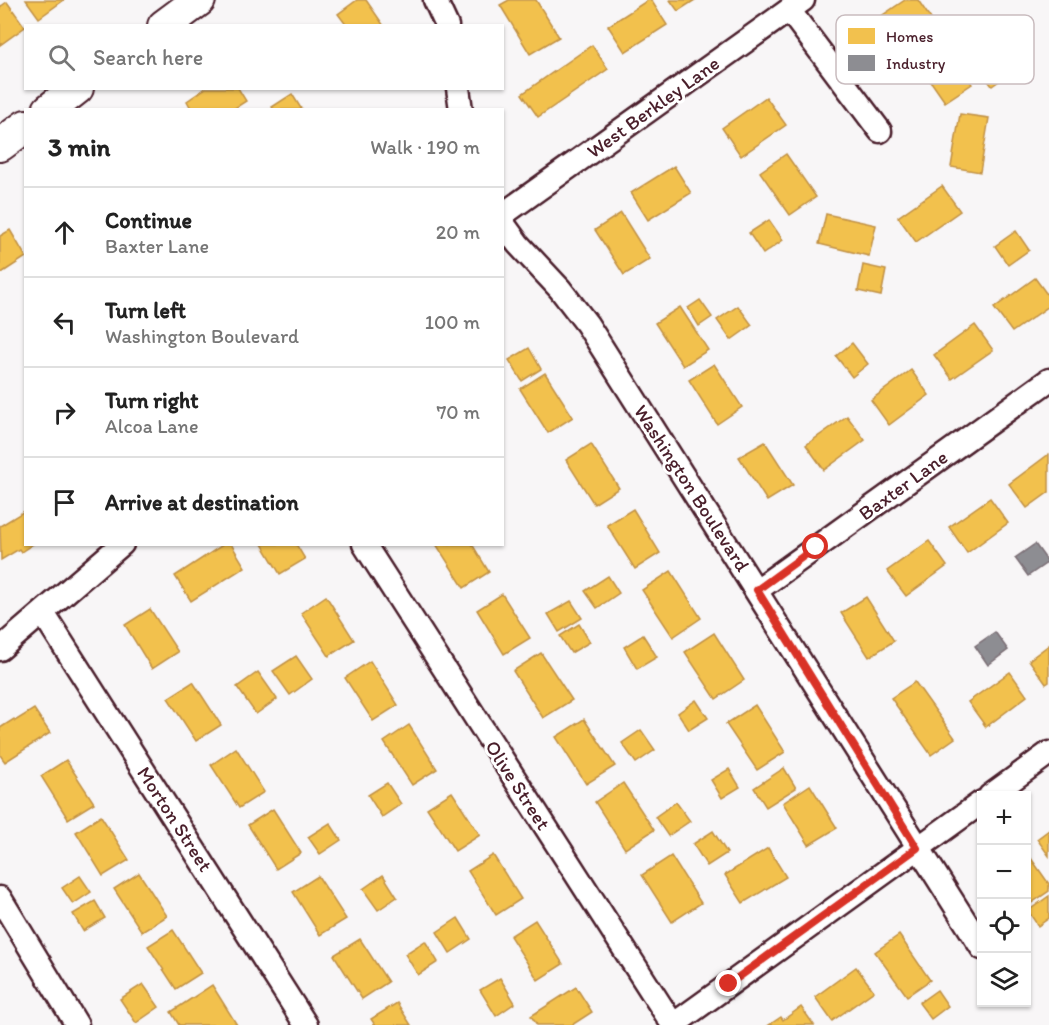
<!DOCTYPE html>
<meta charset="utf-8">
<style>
body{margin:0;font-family:Itim,sans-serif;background:#f2f2f2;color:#222}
.controls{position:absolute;right:18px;bottom:18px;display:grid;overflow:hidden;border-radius:0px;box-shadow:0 2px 4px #0004}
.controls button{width:54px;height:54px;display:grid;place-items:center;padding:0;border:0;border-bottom:2px solid #e0e0e0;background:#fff;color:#222;font:30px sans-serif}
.stop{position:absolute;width:18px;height:18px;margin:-14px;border:4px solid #d93025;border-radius:50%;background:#fff}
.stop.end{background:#d93025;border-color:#fff;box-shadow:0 2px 6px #0008}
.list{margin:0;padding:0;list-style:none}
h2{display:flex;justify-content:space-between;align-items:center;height:78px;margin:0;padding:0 24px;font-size:26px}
h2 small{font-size:20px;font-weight:400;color:#767676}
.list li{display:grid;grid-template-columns:39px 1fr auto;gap:18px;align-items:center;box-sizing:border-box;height:90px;padding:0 24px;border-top:2px solid #e0e0e0}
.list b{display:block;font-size:22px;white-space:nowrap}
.list p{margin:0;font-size:20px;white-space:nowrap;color:#767676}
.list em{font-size:20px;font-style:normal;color:#767676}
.icon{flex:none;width:33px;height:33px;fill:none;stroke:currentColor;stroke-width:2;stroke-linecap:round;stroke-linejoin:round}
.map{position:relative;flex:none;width:1049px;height:1025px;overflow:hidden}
.search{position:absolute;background:#fff;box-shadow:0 2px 4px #0004;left:24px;top:24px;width:480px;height:66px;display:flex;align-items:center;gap:15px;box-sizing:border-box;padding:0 21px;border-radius:0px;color:#767676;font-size:22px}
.panel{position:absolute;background:#fff;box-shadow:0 2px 4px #0004;left:24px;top:108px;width:480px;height:438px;border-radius:0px}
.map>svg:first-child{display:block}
</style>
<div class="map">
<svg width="1049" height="1025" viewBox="0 0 1049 1025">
<rect width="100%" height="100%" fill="#f8f6f7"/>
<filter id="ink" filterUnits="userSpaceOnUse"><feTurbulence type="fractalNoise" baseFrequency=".0167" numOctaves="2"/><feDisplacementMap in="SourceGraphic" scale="12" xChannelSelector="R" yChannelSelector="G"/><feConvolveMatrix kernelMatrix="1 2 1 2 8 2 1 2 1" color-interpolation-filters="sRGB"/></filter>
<g filter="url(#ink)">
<g fill="#f2c14e" stroke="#c09044" stroke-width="1.5">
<polygon points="26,0 64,0 39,18"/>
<polygon points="357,0 366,0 384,26 347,26 338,14"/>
<polygon points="509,0 536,0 559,37 530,54 500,5"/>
<polygon points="648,0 651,0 667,25 625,52 608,26"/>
<polygon points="670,0 695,0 678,11"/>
<polygon points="905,0 918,0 931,19 892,47 874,21"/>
<polygon points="7,2 25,27 0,45 0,7"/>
<polygon points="945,44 972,84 945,102 918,63"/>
<polygon points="592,45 608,69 538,117 522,94"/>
<polygon points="999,57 1010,73 992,86 980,70"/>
<polygon points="206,88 238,88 246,101 232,110 192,110 187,101"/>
<polygon points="292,94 302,110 274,110 272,107"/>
<polygon points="766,97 786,125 741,156 722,128"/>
<polygon points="960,114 989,118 980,172 951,167"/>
<polygon points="786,154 816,197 790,215 760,172"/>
<polygon points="674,166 691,193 648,220 631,193"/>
<polygon points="942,186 960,211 916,242 898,217"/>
<polygon points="621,213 650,259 624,275 595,230"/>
<polygon points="826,214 876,225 869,256 819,244"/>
<polygon points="769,220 783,240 763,254 749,233"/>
<polygon points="10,230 26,257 0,274 0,236"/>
<polygon points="1016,231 1029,250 1008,265 995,246"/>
<polygon points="863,265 886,270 881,296 858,291"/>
<polygon points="1035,278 1049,297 1049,306 1012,332 994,308"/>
<polygon points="700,300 712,317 699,326 688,308"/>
<polygon points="738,306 752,325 731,340 717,320"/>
<polygon points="680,307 708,350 683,366 655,323"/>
<polygon points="975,325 993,350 952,379 934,355"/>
<polygon points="852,343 868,364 852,377 836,356"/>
<polygon points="529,348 541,369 522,381 509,360"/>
<polygon points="714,364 742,407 717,424 689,380"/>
<polygon points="911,370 929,395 889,425 871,400"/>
<polygon points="545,373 573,417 548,433 520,389"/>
<polygon points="847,416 865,440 824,470 806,445"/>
<polygon points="765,442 793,485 767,501 739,457"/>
<polygon points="591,444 619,488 594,504 566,460"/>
<polygon points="1049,454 1049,492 1027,508 1009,484"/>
<polygon points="990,498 1008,523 967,553 949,527"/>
<polygon points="633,509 660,553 635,569 607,525"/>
<polygon points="26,510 26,544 33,544 21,552 19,549 1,560 0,526"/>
<polygon points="929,541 947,566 906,596 887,571"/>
<polygon points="224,544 231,544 245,567 191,601 175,576"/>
<polygon points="262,544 296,544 305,559 280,574"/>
<polygon points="436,544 472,544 489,572 464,588"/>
<polygon points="671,571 701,618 673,637 642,590"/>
<polygon points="608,576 619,593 597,608 585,591"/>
<polygon points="502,594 530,638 504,654 477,610"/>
<polygon points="326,596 354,640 329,656 301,613"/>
<polygon points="866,597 894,641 869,657 841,613"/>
<polygon points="571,601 582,618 559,632 548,614"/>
<polygon points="150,609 178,652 152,669 125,625"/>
<polygon points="579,624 590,642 571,653 560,636"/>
<polygon points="714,633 744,680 716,699 685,652"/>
<polygon points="643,635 657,657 637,669 624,647"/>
<polygon points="1049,645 1049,682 1046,684 1029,660"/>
<polygon points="541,653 572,700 543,718 513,671"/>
<polygon points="296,656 312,679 290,695 273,671"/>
<polygon points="370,661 398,705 373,721 345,678"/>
<polygon points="258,672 277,699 256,714 237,687"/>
<polygon points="1010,672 1027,696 986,727 968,702"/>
<polygon points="193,682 221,725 196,741 168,698"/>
<polygon points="915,682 955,738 931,755 891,698"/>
<polygon points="696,700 708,718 689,730 678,713"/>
<polygon points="755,705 785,752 757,770 726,724"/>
<polygon points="34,709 50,733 5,762 0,755 0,728 14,719 15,721"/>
<polygon points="584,719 615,766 586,784 556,737"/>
<polygon points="409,725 437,769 412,785 384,742"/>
<polygon points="641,730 655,750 636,763 622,743"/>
<polygon points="236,748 264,792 239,808 211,765"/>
<polygon points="66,760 94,803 68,819 41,776"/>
<polygon points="784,768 796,788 766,807 754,788"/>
<polygon points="729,769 740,787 722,798 711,780"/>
<polygon points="387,783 401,804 382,817 368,795"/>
<polygon points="623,783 654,830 625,849 595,802"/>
<polygon points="810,785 837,828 809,845 783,803"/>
<polygon points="452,792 480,835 455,851 427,808"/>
<polygon points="676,802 690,821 668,836 655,817"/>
<polygon points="273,809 301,853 276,869 248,825"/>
<polygon points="101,816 129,860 103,876 76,832"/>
<polygon points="330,823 341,840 320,854 308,837"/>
<polygon points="1049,830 1049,856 1037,839"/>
<polygon points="713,831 727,853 707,866 693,844"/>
<polygon points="768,848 786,877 743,903 725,875"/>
<polygon points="1028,854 1049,884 1049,891 1027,906"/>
<polygon points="493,855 521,899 496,915 468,871"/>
<polygon points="671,856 701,903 672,922 642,875"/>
<polygon points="139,873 167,916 142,932 114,889"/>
<polygon points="383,875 397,897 378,910 363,889"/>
<polygon points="80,876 91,892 73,904 62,888"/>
<polygon points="318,876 346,919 320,935 293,892"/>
<polygon points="1049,896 1049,918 1038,926 1028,911"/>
<polygon points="95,901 105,918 83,931 73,914"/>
<polygon points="458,918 471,939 450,953 437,932"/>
<polygon points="535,920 563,964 538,980 510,936"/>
<polygon points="173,930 201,973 176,989 148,946"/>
<polygon points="899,935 930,980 907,996 875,952"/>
<polygon points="360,939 388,982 362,999 334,955"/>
<polygon points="425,941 438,962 418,975 405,954"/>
<polygon points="856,967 874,991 832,1021 815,997"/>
<polygon points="500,978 515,1003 496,1016 480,990"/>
<polygon points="143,984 159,1007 136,1023 120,999"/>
<polygon points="212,985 237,1025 179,1025 171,1012"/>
<polygon points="576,987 592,1012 572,1025 537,1025 531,1016"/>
<polygon points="937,990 948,1006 931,1019 919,1003"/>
<polygon points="397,1003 411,1025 375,1025 371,1019"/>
<polygon points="801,1007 814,1025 769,1025 781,1017 783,1020"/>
</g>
<g fill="#8d8d92" stroke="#796c73" stroke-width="1.5">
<polygon points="1035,544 1048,562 1028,576 1015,558"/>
<polygon points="995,632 1008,650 988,665 975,646"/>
</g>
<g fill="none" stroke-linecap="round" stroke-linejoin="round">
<defs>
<g id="street">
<polyline points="435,0 447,26"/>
<polyline points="789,10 880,131"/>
<polyline points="458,88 461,110"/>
<polyline points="502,215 803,0"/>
<polyline points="502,222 518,244 560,289 587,324 982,948"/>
<polyline points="364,544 673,1025 982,802"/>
<polyline points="757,590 1049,380"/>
<polyline points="43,613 306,1025"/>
<polyline points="0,649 122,544"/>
<polyline points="990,796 1049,753"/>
<polyline points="0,898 77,1025"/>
</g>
<g id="secondary">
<polyline points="164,26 199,0"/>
<polyline points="49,110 77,88"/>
<polyline points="0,145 26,126"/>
</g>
</defs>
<use href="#street" stroke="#4a1f2b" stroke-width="27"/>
<use href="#secondary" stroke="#4a1f2b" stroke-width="36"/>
<use href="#street" stroke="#fff" stroke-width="22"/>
<use href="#secondary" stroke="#fff" stroke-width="32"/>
</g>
</g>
<g fill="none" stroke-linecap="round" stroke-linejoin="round" filter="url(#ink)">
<polyline stroke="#d93025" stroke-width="8" points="729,984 917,848 757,590 816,547"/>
</g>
<g text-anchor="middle" stroke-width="6" stroke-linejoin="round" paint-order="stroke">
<g font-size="20" fill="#4a1f2b" stroke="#fff">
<text transform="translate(653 107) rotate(-36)" y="7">West Berkley Lane</text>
<text transform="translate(903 485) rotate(-36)" y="7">Baxter Lane</text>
<text transform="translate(692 488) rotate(57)" y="7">Washington Boulevard</text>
<text transform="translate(518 785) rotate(57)" y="7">Olive Street</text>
<text transform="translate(175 819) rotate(57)" y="7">Morton Street</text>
</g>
</g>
<rect x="836" y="15" width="198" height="69" rx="9" fill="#fff" stroke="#c9bcbf" stroke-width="1.5"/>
<rect x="848" y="28" width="27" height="16" fill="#f2c14e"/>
<rect x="848" y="55" width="27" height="16" fill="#8d8d92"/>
<g font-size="16" fill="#4a1f2b">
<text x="886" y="42">Homes</text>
<text x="886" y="69">Industry</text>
</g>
</svg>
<div class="controls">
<button>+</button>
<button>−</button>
<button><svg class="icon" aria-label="locate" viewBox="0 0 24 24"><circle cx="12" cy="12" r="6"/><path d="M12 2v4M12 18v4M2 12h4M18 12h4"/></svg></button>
<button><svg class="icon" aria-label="layers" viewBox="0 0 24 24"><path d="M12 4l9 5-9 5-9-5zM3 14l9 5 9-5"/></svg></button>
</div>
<div class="stop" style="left:816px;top:547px"></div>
<div class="stop end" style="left:729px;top:984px"></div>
<div class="search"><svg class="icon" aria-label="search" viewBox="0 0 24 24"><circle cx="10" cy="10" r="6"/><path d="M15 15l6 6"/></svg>Search here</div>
<section class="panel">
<h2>3 min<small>Walk · 190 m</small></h2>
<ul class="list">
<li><svg class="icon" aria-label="ahead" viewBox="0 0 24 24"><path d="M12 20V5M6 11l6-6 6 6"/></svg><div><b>Continue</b><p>Baxter Lane</p></div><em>20 m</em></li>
<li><svg class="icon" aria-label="left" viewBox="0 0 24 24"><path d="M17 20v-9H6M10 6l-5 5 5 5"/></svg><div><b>Turn left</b><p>Washington Boulevard</p></div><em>100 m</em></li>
<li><svg class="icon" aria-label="right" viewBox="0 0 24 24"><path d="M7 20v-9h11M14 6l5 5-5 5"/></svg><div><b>Turn right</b><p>Alcoa Lane</p></div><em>70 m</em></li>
<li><svg class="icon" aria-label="arrive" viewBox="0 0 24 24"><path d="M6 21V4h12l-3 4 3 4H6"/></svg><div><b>Arrive at destination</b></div></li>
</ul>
</section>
</div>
